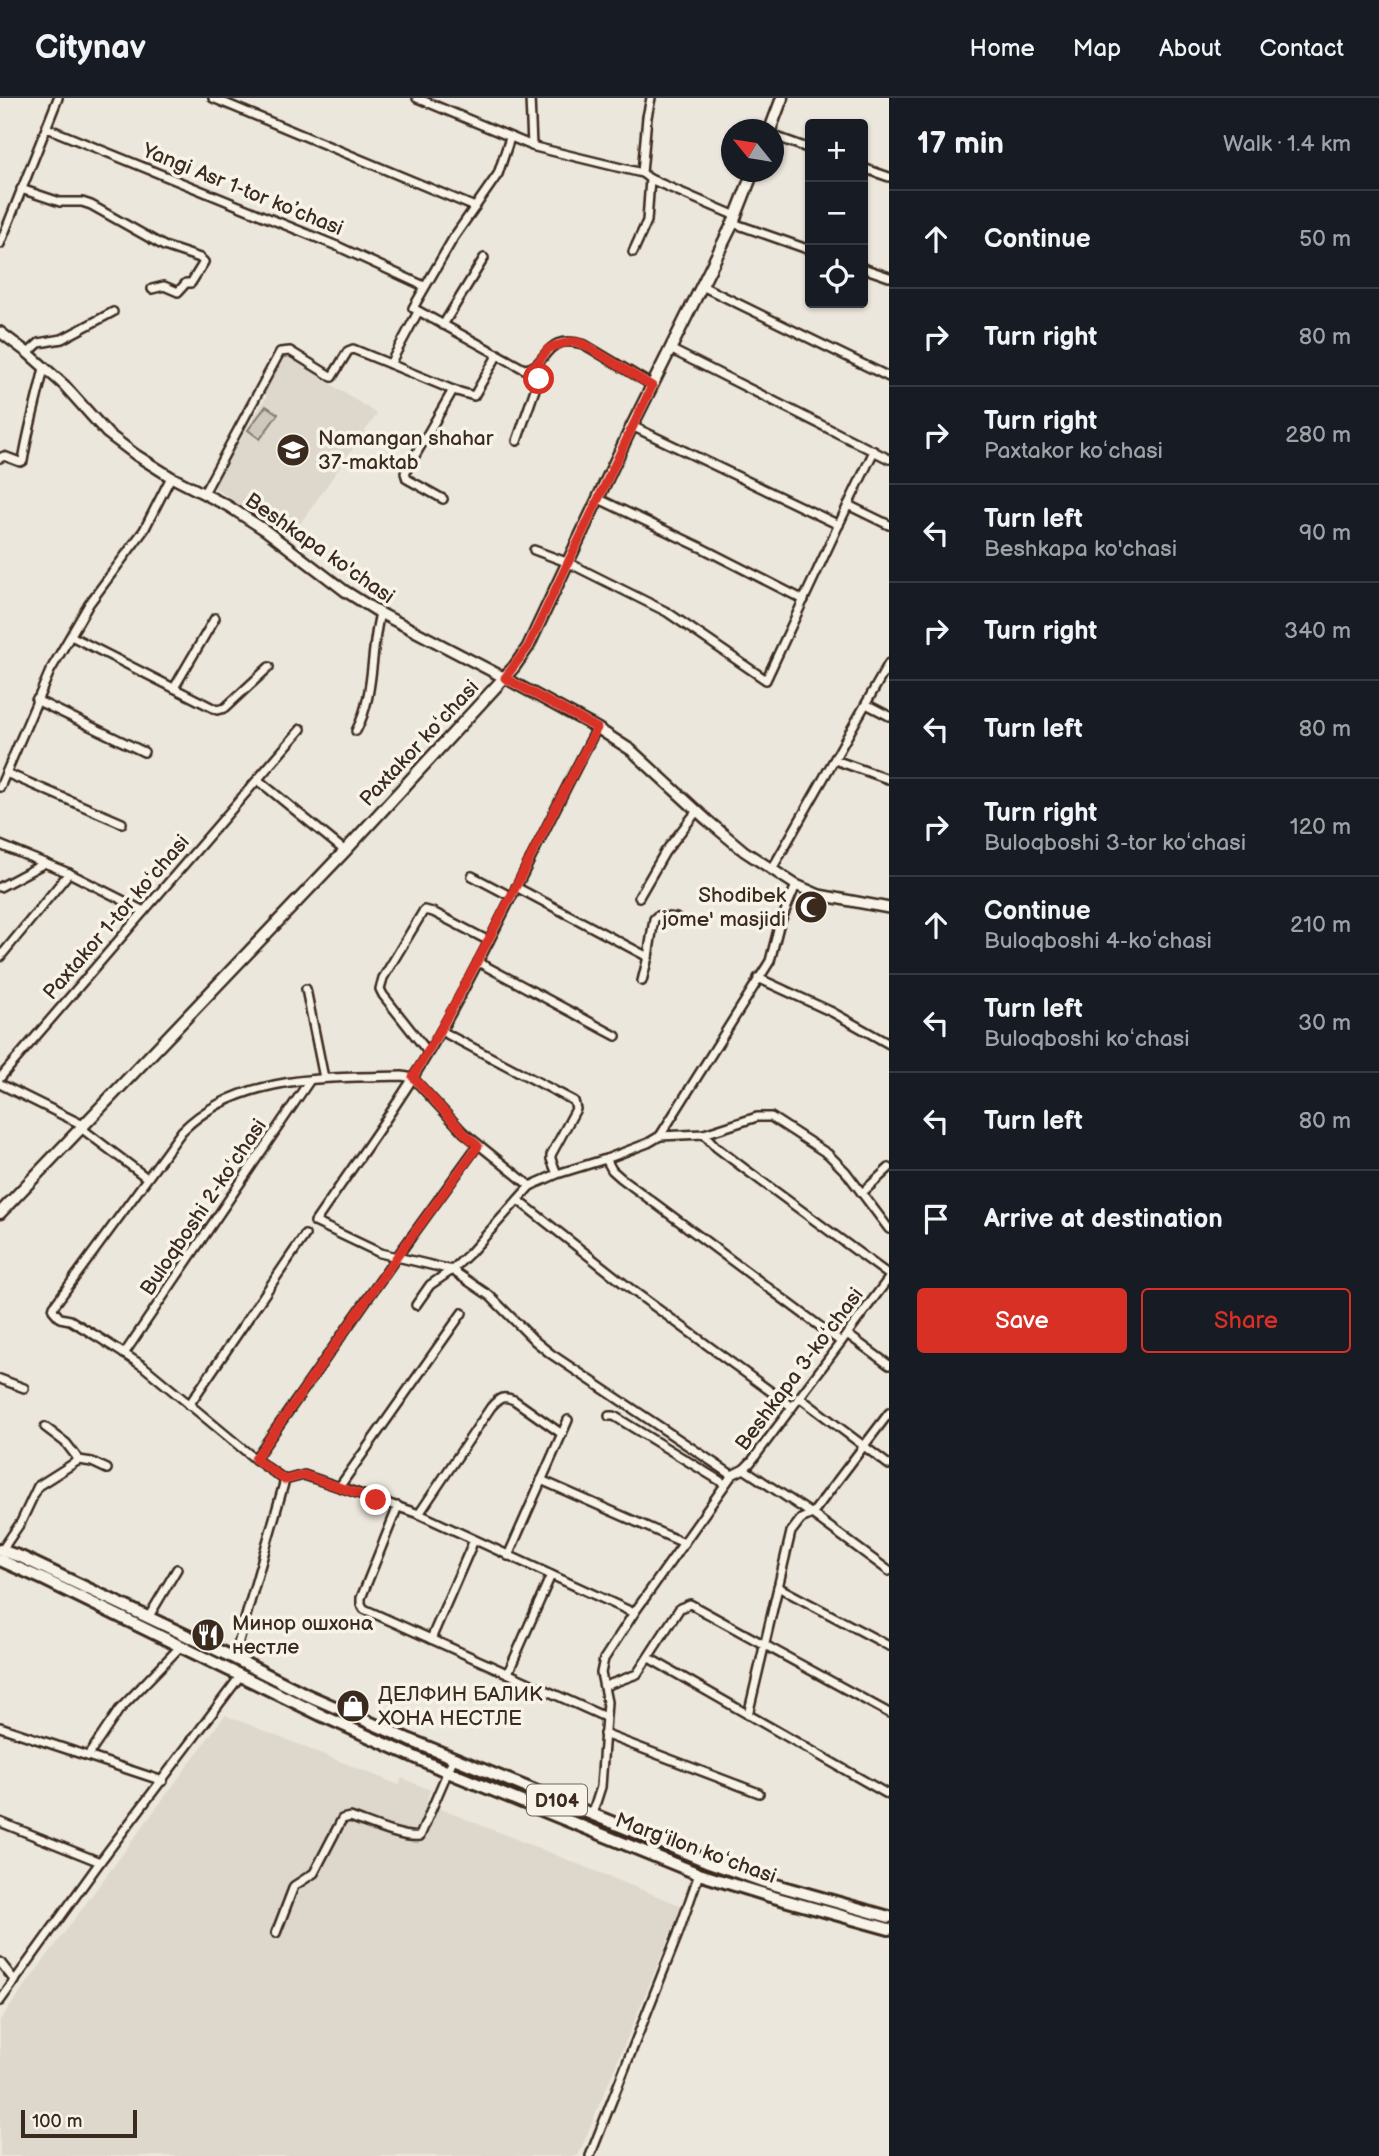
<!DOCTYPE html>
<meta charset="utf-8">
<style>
body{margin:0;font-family:"Balsamiq Sans",sans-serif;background:#242831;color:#f1f3f6}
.controls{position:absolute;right:21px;top:21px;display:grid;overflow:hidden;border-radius:7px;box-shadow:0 2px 5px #0004}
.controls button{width:63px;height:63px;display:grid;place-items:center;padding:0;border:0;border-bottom:2px solid #363941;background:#171b24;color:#f1f3f6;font:35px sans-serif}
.compass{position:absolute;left:721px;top:21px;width:63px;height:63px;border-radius:50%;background:#171b24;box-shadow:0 2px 5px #0004;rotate:300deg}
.scale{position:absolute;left:21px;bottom:18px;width:116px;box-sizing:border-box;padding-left:7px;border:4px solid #3b2a1e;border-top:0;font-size:19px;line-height:24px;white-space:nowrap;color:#3b2a1e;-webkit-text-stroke:5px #f7f3e8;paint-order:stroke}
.stop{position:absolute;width:21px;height:21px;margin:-16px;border:5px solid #d93025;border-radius:50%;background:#fff}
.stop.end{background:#d93025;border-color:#fff;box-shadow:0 2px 7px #0008}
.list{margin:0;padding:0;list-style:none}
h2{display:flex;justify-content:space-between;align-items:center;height:91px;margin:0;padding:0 28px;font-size:30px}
h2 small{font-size:23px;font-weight:400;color:#9ea1a6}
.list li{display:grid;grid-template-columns:46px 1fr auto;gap:21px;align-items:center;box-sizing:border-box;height:98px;padding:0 28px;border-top:2px solid #363941}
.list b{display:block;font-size:26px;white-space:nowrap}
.list p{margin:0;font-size:23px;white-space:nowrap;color:#9ea1a6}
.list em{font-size:23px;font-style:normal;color:#9ea1a6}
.actions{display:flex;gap:14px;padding:21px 28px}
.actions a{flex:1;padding:16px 0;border:2px solid #d93025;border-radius:7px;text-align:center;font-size:24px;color:#d93025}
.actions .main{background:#d93025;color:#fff}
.icon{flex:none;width:38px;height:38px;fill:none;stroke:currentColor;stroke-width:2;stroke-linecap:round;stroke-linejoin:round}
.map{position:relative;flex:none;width:889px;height:2058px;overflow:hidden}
header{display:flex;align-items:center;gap:42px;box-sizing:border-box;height:98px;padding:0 35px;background:#171b24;border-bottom:2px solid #363941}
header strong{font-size:33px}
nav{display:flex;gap:38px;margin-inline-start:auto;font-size:24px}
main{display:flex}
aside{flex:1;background:#171b24}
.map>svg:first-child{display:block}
</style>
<header>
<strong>Citynav</strong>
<nav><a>Home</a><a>Map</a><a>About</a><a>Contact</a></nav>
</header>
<main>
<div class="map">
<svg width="889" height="2058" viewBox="0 0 889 2058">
<rect width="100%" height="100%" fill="#ece7dc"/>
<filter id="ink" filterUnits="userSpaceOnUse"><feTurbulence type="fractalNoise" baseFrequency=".0143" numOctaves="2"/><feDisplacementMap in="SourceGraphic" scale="14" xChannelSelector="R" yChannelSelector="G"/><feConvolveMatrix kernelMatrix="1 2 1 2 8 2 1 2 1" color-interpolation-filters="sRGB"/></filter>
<g filter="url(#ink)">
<g fill="#ddd7cc">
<polygon points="286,257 377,316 290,440 212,388 267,298 263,295"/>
<polygon points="225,1617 399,1687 402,1680 430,1692 426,1705 682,1808 578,2058 0,2058 0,1922"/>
</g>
<polygon fill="#cec8bc" stroke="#84796d" stroke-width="2" points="266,308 278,316 260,341 248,332"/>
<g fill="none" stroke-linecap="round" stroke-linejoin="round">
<defs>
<g id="minor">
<polyline points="213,0 475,109"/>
<polyline points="417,0 535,49 642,75 650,81 736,118"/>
<polyline points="530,0 532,48"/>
<polyline points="47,30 337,148 424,188"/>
<polyline points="774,38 810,51"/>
<path d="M 510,40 L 498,76 L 454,139 L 413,210 L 524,271 C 549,270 542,233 585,247 L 652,287"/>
<polyline points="863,70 889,79"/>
<polyline points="642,75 647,19 651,0"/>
<polyline points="21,91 60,104 82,104 91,107 164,148 200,160 204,164 191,185 186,185 178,194 164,188 152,191"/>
<polyline points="733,125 810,152"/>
<polyline points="0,146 58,0"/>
<polyline points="633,154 647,123 650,81"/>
<polyline points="863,170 889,179"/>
<polyline points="702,188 889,279"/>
<polyline points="418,214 390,266 453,292 405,375 407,381 443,401"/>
<polyline points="443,227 484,160"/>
<polyline points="670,251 889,361"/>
<polyline points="28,255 39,245 62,241 113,214"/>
<polyline points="453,292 474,298 498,256"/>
<polyline points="632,328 839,427"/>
<polyline points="517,343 540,277 535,268"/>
<path d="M 0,360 L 4,358 L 20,364 L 23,363 C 28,331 37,302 44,270"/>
<polyline points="204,395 280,254 290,253 332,279 348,253 353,251 390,266"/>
<polyline points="599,401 700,449 804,502"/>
<polyline points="848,407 874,353"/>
<polyline points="534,452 569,465 667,514 766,582 848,407 889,427"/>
<polyline points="71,538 217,612 225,610 269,569"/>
<polyline points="174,590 215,520"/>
<polyline points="36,602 144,654"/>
<polyline points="866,606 889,618"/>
<path d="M 597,630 C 544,730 497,834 441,933 C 404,999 358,1061 315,1124 L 380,1155 L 452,1172 L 490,1198 L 535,1243 L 551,1256 L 732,1377"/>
<path d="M 356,633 C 375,598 370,554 380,515"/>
<polyline points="835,662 888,681"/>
<polyline points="6,675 122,725"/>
<polyline points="258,682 345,753"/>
<polyline points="0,689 50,573 89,506 144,432 171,379"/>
<polyline points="0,747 69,775 144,813"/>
<polyline points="772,771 889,565"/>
<polyline points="472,778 512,799"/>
<polyline points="0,789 45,765"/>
<polyline points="516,789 648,859"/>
<polyline points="639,799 665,754 697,713"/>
<polyline points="0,859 69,775"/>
<polyline points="478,864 616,938"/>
<polyline points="758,880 832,914 889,946"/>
<polyline points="642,883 648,859 654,821 657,818 676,820"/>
<polyline points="306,891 324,980"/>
<polyline points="441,933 574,1003 576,1011 551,1057 551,1061 557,1076"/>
<polyline points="428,954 383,897 380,891 383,880 424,812 433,814 489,843"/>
<polyline points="0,980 301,631"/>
<polyline points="0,986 83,1027"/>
<polyline points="81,1030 147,1080"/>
<polyline points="704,1036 716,1049 745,1071 889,1177"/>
<polyline points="660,1038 770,863 779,828 796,787"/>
<polyline points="606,1061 612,1072 621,1080 841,1244"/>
<polyline points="862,1095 889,1070"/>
<polyline points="518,1102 632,1192 792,1309"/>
<polyline points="416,1207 430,1187 452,1172 471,1154 530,1088 557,1076 606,1061 648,1045 660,1038 704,1036 757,1019 771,1019 828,1056 846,1074 889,1131"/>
<polyline points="847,1236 889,1267"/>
<polyline points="124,1256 310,982"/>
<polyline points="0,1281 24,1290"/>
<polyline points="799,1299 889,1367"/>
<polyline points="189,1307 305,1137"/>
<polyline points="609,1318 614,1318 725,1386"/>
<polyline points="45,1329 66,1345 79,1362"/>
<polyline points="255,1361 396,1160 478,1047"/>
<polyline points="744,1371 812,1416 889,1473"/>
<path d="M 285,1382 L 255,1361 L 143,1268 L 98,1239 L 70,1222 L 60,1220 L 53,1212 L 54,1208 L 182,1033 C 239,976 327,980 402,978 L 413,980 L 463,1034 L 530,1088"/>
<polyline points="285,1382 304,1377 419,1416 634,1515"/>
<polyline points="541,1382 684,1445"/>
<polyline points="340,1388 462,1215"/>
<polyline points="398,1408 361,1500 361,1506 364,1511 605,1619"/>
<path d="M 419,1416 L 491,1309 C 499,1300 503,1297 514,1302 L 562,1336"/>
<polyline points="2,1452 21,1424 38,1388 79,1362 92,1364 107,1371"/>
<polyline points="508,1458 568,1322"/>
<polyline points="778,1489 889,1548"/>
<polyline points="148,1520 177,1471"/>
<polyline points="431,1541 474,1442"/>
<polyline points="234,1560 285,1382"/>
<polyline points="649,1560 889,1697"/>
<polyline points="508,1575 551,1477"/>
<polyline points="605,1588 637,1576 680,1510 690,1506 889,1615"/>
<polyline points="748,1617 791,1434 801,1421 812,1416 889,1315"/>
<polyline points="0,1629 163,1683"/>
<polyline points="604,1636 759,1695"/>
<polyline points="88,1658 119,1612 180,1549"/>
<polyline points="592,1717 601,1689 607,1604 601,1575 604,1561 634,1515 732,1377 744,1371 751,1364 889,1180"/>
<polyline points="0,1724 100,1764"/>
<path d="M 276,1835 L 294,1788 L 314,1775 L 342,1721 L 350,1719 C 368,1725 403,1741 420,1738 L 454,1659"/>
<polyline points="0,1864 15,1883"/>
<polyline points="0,1903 100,1764 241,1577"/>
<polyline points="590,2058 678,1836 699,1776"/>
</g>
<polyline id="tertiary" points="0,234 28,255 64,287 107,335 136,357 171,379 228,408 265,432 345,493 380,515 505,580 597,630 631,652 707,722 744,753 796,787 819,797 889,810"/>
<g id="secondary">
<polyline points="770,32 782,0"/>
<polyline points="0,1115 345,753 514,569 528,549 632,328 733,125 753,74"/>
</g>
<g id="primary">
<polyline points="0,1452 21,1459 234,1560 305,1596 410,1642 709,1764 765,1784 889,1819"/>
<polyline points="0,1462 45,1482 323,1618 448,1674 699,1776 770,1798 889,1831"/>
</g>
</defs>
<use href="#minor" stroke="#3b2a1e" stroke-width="12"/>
<use href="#tertiary" stroke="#3b2a1e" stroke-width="14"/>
<use href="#secondary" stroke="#3b2a1e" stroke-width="15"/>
<use href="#primary" stroke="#3b2a1e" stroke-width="16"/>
<use href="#minor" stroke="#f7f3e8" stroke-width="7"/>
<use href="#tertiary" stroke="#f7f3e8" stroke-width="9"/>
<use href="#secondary" stroke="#f7f3e8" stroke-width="10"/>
<use href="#primary" stroke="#f7f3e8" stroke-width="10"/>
</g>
</g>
<g fill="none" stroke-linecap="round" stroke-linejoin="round" filter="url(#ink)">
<path stroke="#d93025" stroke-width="9" d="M 376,1402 L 304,1377 L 285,1382 L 255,1361 L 396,1160 L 478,1048 L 463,1034 L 413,979 C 480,866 535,747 597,630 L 505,580 L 528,549 L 652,288 L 585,247 L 577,244 L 569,244 L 554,248 L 548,251 L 535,268 L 540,274 L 539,281"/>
</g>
<defs>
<symbol id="school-disc" viewBox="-11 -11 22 22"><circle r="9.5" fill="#3b2a1e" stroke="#f7f3e8"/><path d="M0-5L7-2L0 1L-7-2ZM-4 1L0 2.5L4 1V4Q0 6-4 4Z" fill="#fff"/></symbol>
<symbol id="mosque-disc" viewBox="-11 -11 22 22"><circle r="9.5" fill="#3b2a1e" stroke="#f7f3e8"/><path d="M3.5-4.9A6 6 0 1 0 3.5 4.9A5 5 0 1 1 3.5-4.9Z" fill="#fff"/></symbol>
<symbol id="restaurant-disc" viewBox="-11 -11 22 22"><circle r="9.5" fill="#3b2a1e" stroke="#f7f3e8"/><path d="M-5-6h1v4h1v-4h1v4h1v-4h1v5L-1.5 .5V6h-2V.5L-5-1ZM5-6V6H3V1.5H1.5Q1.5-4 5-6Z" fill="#fff"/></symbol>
<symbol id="shop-disc" viewBox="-11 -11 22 22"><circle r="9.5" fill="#3b2a1e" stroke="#f7f3e8"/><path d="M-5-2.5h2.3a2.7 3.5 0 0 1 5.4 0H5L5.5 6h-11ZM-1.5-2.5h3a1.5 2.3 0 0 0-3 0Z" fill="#fff"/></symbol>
</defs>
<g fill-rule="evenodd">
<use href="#school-disc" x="274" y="333" width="38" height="38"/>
<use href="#mosque-disc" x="792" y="790" width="38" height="38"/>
<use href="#restaurant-disc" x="189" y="1518" width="38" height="38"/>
<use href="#shop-disc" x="334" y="1589" width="38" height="38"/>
</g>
<g text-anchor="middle" stroke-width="7" stroke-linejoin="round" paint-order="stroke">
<rect fill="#f7f3e8" stroke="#73665b" stroke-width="2" x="527" y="1686.5" width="60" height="31" rx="5"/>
<g font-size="19" font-weight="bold" fill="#3b2a1e">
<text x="557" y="1709">D104</text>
</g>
<g font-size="21" fill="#3b2a1e" stroke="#f7f3e8">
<text transform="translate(243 91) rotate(22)" y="7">Yangi Asr 1-tor koʼchasi</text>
<text transform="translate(320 450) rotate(35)" y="7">Beshkapa ko'chasi</text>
<text transform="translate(419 645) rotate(-47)" y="7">Paxtakor koʻchasi</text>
<text transform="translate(116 819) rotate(-49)" y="7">Paxtakor 1-tor koʻchasi</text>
<text transform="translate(203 1109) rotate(-56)" y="7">Buloqboshi 2-koʻchasi</text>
<text transform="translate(799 1271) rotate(-53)" y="7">Beshkapa 3-koʻchasi</text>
<text transform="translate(696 1750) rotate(20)" y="7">Margʻilon koʻchasi</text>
</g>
<g font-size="21" fill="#3b2a1e" stroke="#f7f3e8" text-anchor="start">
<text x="318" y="347">Namangan shahar<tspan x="318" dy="24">37-maktab</tspan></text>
<text x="786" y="804" text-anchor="end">Shodibek<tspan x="786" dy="24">jome' masjidi</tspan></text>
<text x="232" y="1532">Минор ошхона<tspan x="232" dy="24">нестле</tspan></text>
<text x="378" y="1603">ДЕЛФИН БАЛИК<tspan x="378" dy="24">ХОНА НЕСТЛЕ</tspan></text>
</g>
</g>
</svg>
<div class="controls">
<button>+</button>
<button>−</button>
<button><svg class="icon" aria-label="locate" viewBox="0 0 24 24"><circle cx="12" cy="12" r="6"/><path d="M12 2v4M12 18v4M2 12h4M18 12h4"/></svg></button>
</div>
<svg class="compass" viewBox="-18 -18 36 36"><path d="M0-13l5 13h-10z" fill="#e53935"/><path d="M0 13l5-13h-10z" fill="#9ea1a6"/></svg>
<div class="scale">100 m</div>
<div class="stop" style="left:539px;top:281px"></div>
<div class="stop end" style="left:376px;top:1402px"></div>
</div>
<aside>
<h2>17 min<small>Walk · 1.4 km</small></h2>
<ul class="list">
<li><svg class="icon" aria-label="ahead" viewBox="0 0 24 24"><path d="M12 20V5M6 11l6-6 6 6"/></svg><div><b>Continue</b></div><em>50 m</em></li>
<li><svg class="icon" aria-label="right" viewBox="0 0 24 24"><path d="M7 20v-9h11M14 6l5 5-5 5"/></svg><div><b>Turn right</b></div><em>80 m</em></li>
<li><svg class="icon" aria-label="right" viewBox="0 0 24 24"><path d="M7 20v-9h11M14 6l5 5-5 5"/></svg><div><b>Turn right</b><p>Paxtakor koʻchasi</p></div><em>280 m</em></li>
<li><svg class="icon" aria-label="left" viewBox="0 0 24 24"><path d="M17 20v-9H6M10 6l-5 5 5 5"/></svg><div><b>Turn left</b><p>Beshkapa ko'chasi</p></div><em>90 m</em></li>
<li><svg class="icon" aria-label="right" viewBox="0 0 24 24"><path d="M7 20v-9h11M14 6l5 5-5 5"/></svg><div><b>Turn right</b></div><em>340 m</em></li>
<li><svg class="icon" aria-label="left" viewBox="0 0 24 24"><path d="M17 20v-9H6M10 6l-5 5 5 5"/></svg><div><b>Turn left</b></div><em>80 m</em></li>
<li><svg class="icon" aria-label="right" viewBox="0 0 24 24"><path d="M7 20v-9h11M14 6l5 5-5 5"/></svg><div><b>Turn right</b><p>Buloqboshi 3-tor koʻchasi</p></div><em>120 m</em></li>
<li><svg class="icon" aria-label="ahead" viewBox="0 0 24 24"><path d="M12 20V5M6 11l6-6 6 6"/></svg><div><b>Continue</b><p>Buloqboshi 4-koʻchasi</p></div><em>210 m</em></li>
<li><svg class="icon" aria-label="left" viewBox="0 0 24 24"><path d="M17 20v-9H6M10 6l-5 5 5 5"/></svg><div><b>Turn left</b><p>Buloqboshi koʻchasi</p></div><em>30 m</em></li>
<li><svg class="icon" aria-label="left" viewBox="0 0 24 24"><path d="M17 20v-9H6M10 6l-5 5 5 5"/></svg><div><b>Turn left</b></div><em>80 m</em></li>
<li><svg class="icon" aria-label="arrive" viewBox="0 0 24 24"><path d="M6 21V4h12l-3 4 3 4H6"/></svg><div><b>Arrive at destination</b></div></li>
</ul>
<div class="actions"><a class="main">Save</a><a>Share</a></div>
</aside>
</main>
